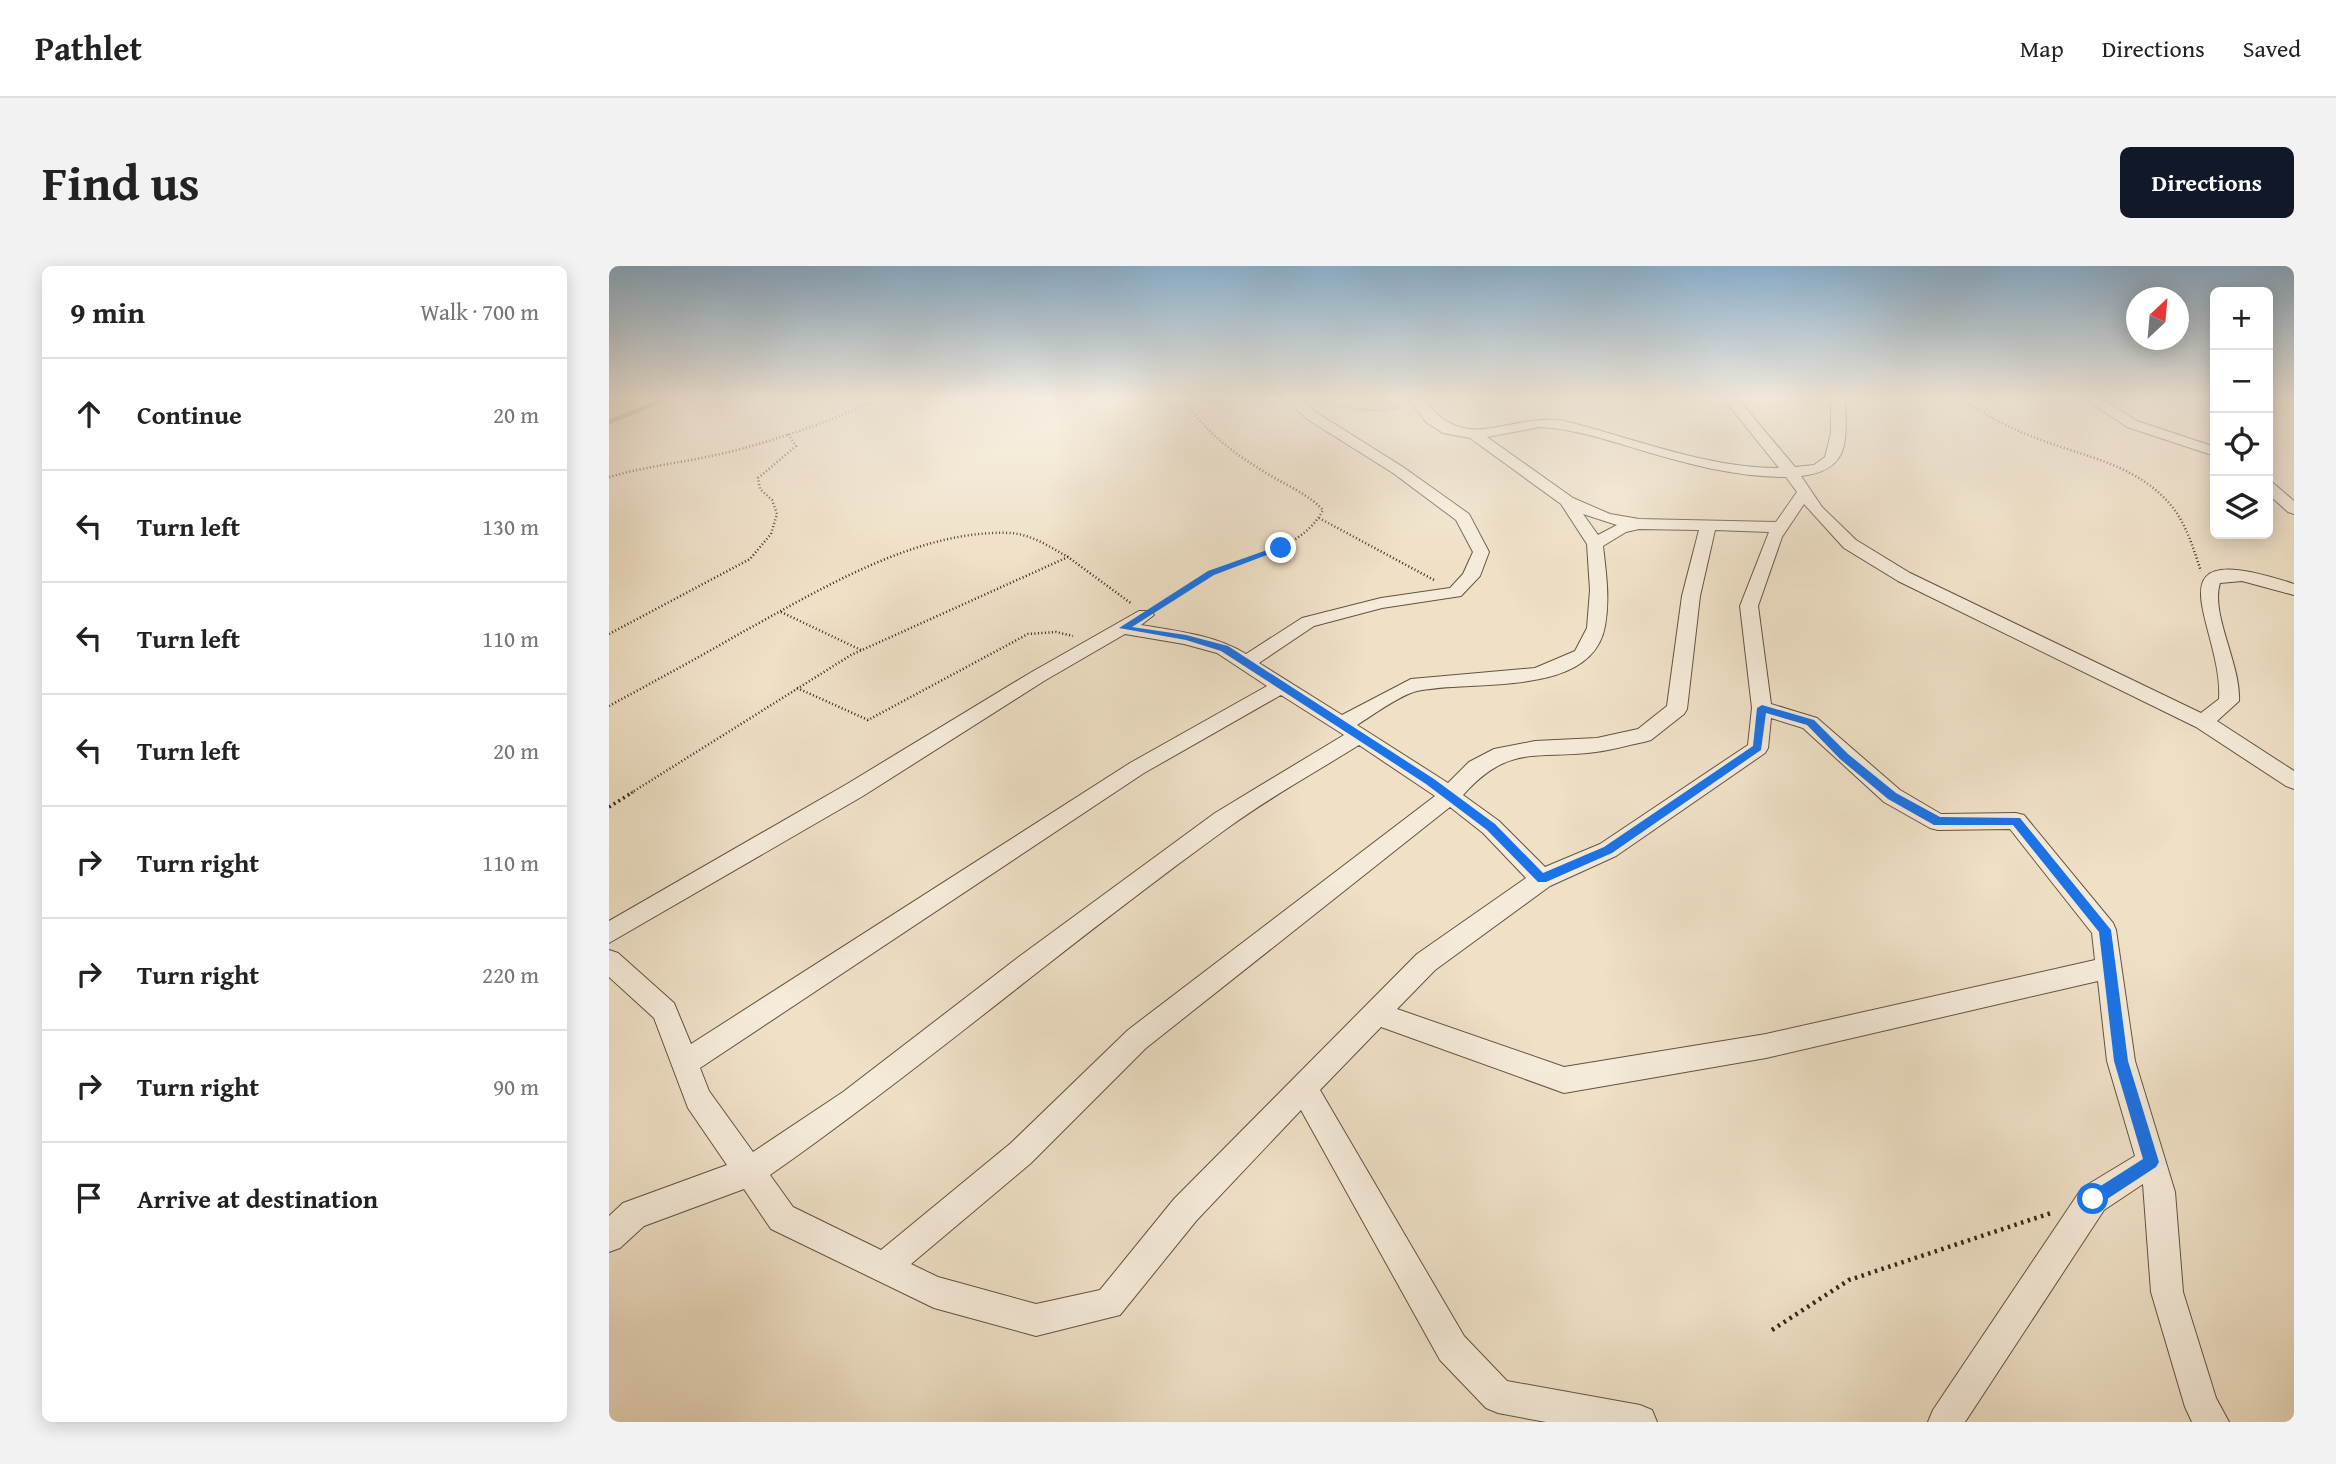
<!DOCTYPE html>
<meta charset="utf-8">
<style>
body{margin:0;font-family:"Gentium Book Plus",serif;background:#f2f2f2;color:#222}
.controls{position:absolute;right:21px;top:21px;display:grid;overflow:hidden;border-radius:10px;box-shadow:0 4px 18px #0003}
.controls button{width:63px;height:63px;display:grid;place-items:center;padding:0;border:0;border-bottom:2px solid #e0e0e0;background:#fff;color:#222;font:35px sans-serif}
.compass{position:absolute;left:1517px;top:21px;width:63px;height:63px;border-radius:50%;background:#fff;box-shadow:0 4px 18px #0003;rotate:26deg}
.stop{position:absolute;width:21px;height:21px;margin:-16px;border:5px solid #1a73e8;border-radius:50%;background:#fff}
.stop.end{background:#1a73e8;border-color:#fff;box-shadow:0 2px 7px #0008}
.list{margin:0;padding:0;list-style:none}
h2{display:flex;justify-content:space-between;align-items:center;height:91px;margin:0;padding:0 28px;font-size:30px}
h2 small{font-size:23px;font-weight:400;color:#767676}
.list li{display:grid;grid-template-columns:46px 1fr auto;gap:21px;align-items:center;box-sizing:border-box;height:112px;padding:0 28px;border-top:2px solid #e0e0e0}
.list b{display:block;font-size:26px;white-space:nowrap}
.list em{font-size:23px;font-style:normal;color:#767676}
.icon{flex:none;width:38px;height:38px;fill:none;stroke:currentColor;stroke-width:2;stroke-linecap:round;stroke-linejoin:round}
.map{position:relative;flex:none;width:1685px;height:1156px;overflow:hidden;border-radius:10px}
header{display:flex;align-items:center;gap:42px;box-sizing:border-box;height:98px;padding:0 35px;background:#fff;border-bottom:2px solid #e0e0e0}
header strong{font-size:33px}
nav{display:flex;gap:38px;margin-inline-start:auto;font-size:24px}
.intro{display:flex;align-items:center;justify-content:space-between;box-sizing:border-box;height:168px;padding:0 42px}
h1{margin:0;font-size:49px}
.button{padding:18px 32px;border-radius:10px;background:#111827;color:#fff;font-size:24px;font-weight:700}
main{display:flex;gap:42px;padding:0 42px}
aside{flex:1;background:#fff;border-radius:10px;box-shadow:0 4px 18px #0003}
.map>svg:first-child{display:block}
</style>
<header>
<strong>Pathlet</strong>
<nav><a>Map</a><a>Directions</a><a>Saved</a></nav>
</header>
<div class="intro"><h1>Find us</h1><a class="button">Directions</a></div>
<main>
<aside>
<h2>9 min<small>Walk · 700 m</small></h2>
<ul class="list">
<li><svg class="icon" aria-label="ahead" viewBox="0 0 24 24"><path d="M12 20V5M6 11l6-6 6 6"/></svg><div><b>Continue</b></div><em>20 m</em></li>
<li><svg class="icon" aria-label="left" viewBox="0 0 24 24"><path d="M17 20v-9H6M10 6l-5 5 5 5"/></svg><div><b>Turn left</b></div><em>130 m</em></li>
<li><svg class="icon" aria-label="left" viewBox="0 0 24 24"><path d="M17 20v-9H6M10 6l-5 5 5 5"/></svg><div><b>Turn left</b></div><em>110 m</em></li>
<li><svg class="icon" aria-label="left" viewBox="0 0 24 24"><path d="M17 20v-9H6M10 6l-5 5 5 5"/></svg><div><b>Turn left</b></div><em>20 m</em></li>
<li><svg class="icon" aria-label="right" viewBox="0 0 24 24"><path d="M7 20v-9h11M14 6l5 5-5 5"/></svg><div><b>Turn right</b></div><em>110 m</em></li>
<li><svg class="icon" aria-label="right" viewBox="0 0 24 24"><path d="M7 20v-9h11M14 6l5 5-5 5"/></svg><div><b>Turn right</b></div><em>220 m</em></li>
<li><svg class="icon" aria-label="right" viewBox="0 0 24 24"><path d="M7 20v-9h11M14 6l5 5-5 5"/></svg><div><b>Turn right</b></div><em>90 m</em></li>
<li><svg class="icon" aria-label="arrive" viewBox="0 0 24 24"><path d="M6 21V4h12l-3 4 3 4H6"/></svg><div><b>Arrive at destination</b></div></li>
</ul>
</aside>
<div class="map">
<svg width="1685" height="1156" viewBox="0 0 1685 1156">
<rect width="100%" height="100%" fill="#efe0c6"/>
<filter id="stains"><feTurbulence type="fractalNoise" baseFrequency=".00286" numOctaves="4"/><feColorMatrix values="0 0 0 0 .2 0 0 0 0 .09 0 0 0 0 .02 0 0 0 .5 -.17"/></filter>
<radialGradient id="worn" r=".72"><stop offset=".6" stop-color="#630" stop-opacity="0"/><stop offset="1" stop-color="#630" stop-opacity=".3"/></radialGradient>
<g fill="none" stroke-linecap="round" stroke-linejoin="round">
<polyline stroke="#747e7c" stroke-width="4.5" points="0,156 59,132"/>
<defs>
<g id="street">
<path d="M 676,132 L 691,132 L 708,147 L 794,201 L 860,248 L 880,286 L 871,310 L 852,330 L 773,342 L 705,360 L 650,397 L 733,449 L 802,413 L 926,402 L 966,385 L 978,362 L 981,324 L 978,278 L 952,238 L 861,172 L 834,167 L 817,156 L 799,132 L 813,132 C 858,189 890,150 951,154 C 1023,171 1095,202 1170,202 L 1114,132 L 1128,132 L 1186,201 L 1205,199 L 1216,191 L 1222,167 L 1222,132 L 1236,132 C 1237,173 1243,204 1192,210 L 1213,241 L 1247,274 L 1301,307 L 1592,447 L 1610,433 C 1615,361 1532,267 1685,318 L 1685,329 L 1633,315 L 1611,317 C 1601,348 1632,398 1630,435 L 1608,455 L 1685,505 L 1685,523 L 1677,520 L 1587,461 L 1289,315 L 1235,282 L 1195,238 L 1173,271 L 1149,340 L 1162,438 L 1208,452 L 1291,524 L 1332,548 L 1407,547 L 1415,549 L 1504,657 L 1507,664 L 1526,795 L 1566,926 L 1574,1026 L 1607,1132 L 1620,1156 L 1583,1156 L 1576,1141 L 1542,1026 L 1534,918 L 1495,944 L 1356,1156 L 1319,1156 L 1324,1144 L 1473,922 L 1526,890 L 1498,795 L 1489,715 L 1157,792 L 955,827 L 772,761 L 711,824 L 855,1070 L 898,1115 L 1031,1139 L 1043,1144 L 1048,1156 L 937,1156 L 889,1147 L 877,1142 L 831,1094 L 692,844 L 587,955 L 511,1049 L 427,1070 L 325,1042 L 162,963 L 135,923 L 35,960 L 11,982 L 0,986 L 0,950 L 14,937 L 118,899 L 79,842 L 45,752 L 0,711 L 0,684 L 9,687 L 65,737 L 82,778 L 521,497 L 658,420 L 608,387 L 575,378 L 516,368 L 435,415 L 254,530 L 0,677 L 0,655 L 238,518 L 421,407 L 530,345 L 542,345 L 545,349 L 532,359 C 568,365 606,369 637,388 L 693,352 L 772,332 L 841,322 L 854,308 L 864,286 L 847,254 L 784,207 L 698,153 ZM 931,161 C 967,163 1001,175 1035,185 C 1082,199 1128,211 1177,211 L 1188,226 L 1167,256 L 1030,253 L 1001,248 L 964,232 L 878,171 ZM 974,248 L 1008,259 L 989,269 ZM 1030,263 L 1090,264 L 1073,330 L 1058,440 L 1029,463 L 988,472 L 926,475 L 885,483 L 860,496 L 839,517 L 748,459 C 764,449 791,429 808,425 C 862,413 983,433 996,360 C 1001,333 997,306 994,280 L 1017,266 ZM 1106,264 L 1160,266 L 1131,340 L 1143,442 L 1139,479 L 991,578 L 936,601 L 890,555 L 854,529 C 901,477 926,494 987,486 C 1003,484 1019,479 1035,476 L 1042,474 L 1075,448 L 1078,443 L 1091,330 ZM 672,429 L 735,469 L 606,547 L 411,690 L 234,826 L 144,886 L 100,825 L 91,802 L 535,507 ZM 1162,452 L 1194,462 L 1275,536 L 1321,562 L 1329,564 L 1401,563 L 1483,667 L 1486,694 L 1157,768 L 955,801 L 788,743 L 826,704 L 941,620 L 1007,590 L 1156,487 L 1159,482 ZM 750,479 L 826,530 L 519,764 L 402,877 L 272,984 L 184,941 L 161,909 C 318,799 464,673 620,561 C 661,531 707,506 750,479 ZM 841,541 L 874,567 L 917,612 L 808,688 L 565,933 L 491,1024 L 427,1038 L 329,1011 L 302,998 L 422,897 L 537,782 Z"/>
<polygon points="1475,132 1491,132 1528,155 1606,181 1606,190 1518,161"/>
<polygon points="1659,215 1664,217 1685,235 1685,248 1679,246 1659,228"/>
</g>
</defs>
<use href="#street" stroke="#635341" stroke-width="2"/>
<g stroke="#342415" stroke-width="2.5" stroke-dasharray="1 2.5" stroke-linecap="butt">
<path d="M 711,132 C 739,143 764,148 793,141"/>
<path d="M 1351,132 C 1375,148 1400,162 1427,172 C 1473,190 1526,198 1560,237 C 1577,256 1584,282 1592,305"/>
<polyline points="1145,140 1152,132"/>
<path d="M 0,211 C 42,199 86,195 128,184 C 176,171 226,154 271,132"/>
<polyline points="710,252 825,314"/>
<path d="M 549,341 C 567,330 585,315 604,306 C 643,289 693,284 714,244 C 700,229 681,221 664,211 C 628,190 596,167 574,132"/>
<polyline points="172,346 252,384"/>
<polyline points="0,368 141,293 162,268 168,248 163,234 151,223 149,212 187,180 179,168"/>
<polyline points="188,422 259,454 419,368 447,366 464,370"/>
<path d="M 0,440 C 44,416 87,393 130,368 C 209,325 308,263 401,267 C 422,268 441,281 459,291"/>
<polyline points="22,527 242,389 459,291 523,338"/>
</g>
<polyline stroke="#342415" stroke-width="3.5" stroke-dasharray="2 3.5" stroke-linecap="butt" points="0,541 24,526"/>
<polyline stroke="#342415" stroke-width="4.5" stroke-dasharray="2.5 4.5" stroke-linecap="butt" points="1163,1064 1240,1014 1445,946"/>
<use href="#street" fill="#f5ebda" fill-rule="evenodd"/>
</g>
<linearGradient id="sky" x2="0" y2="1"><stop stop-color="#8bb6d8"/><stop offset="0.45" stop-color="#f8f1e5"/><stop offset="1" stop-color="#f8f1e5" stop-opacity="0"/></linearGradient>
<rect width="1685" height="294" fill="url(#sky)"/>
<polygon fill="#1a73e8" points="669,280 676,282 605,309 523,361 577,369 619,380 825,513 886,558 934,607 995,581 1144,480 1148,442 1153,439 1205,454 1239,488 1287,527 1331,551 1411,552 1502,664 1519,795 1550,896 1547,901 1489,939 1484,941 1479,939 1476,933 1479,928 1534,893 1505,795 1490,666 1404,559 1325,559 1279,533 1231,493 1198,459 1157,447 1152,484 1003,587 937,616 929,616 878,564 817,518 612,385 577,374 510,362 599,305"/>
<rect width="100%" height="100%" filter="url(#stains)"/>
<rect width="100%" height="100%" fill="url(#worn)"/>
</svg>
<div class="controls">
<button>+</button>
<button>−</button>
<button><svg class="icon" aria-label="locate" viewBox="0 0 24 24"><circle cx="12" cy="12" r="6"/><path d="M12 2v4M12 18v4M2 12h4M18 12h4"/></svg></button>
<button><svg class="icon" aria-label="layers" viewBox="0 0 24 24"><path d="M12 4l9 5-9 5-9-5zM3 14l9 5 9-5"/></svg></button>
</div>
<svg class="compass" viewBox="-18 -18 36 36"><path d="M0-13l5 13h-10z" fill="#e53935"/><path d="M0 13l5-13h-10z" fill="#767676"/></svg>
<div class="stop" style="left:1484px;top:933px"></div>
<div class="stop end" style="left:672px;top:282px"></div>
</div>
</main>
